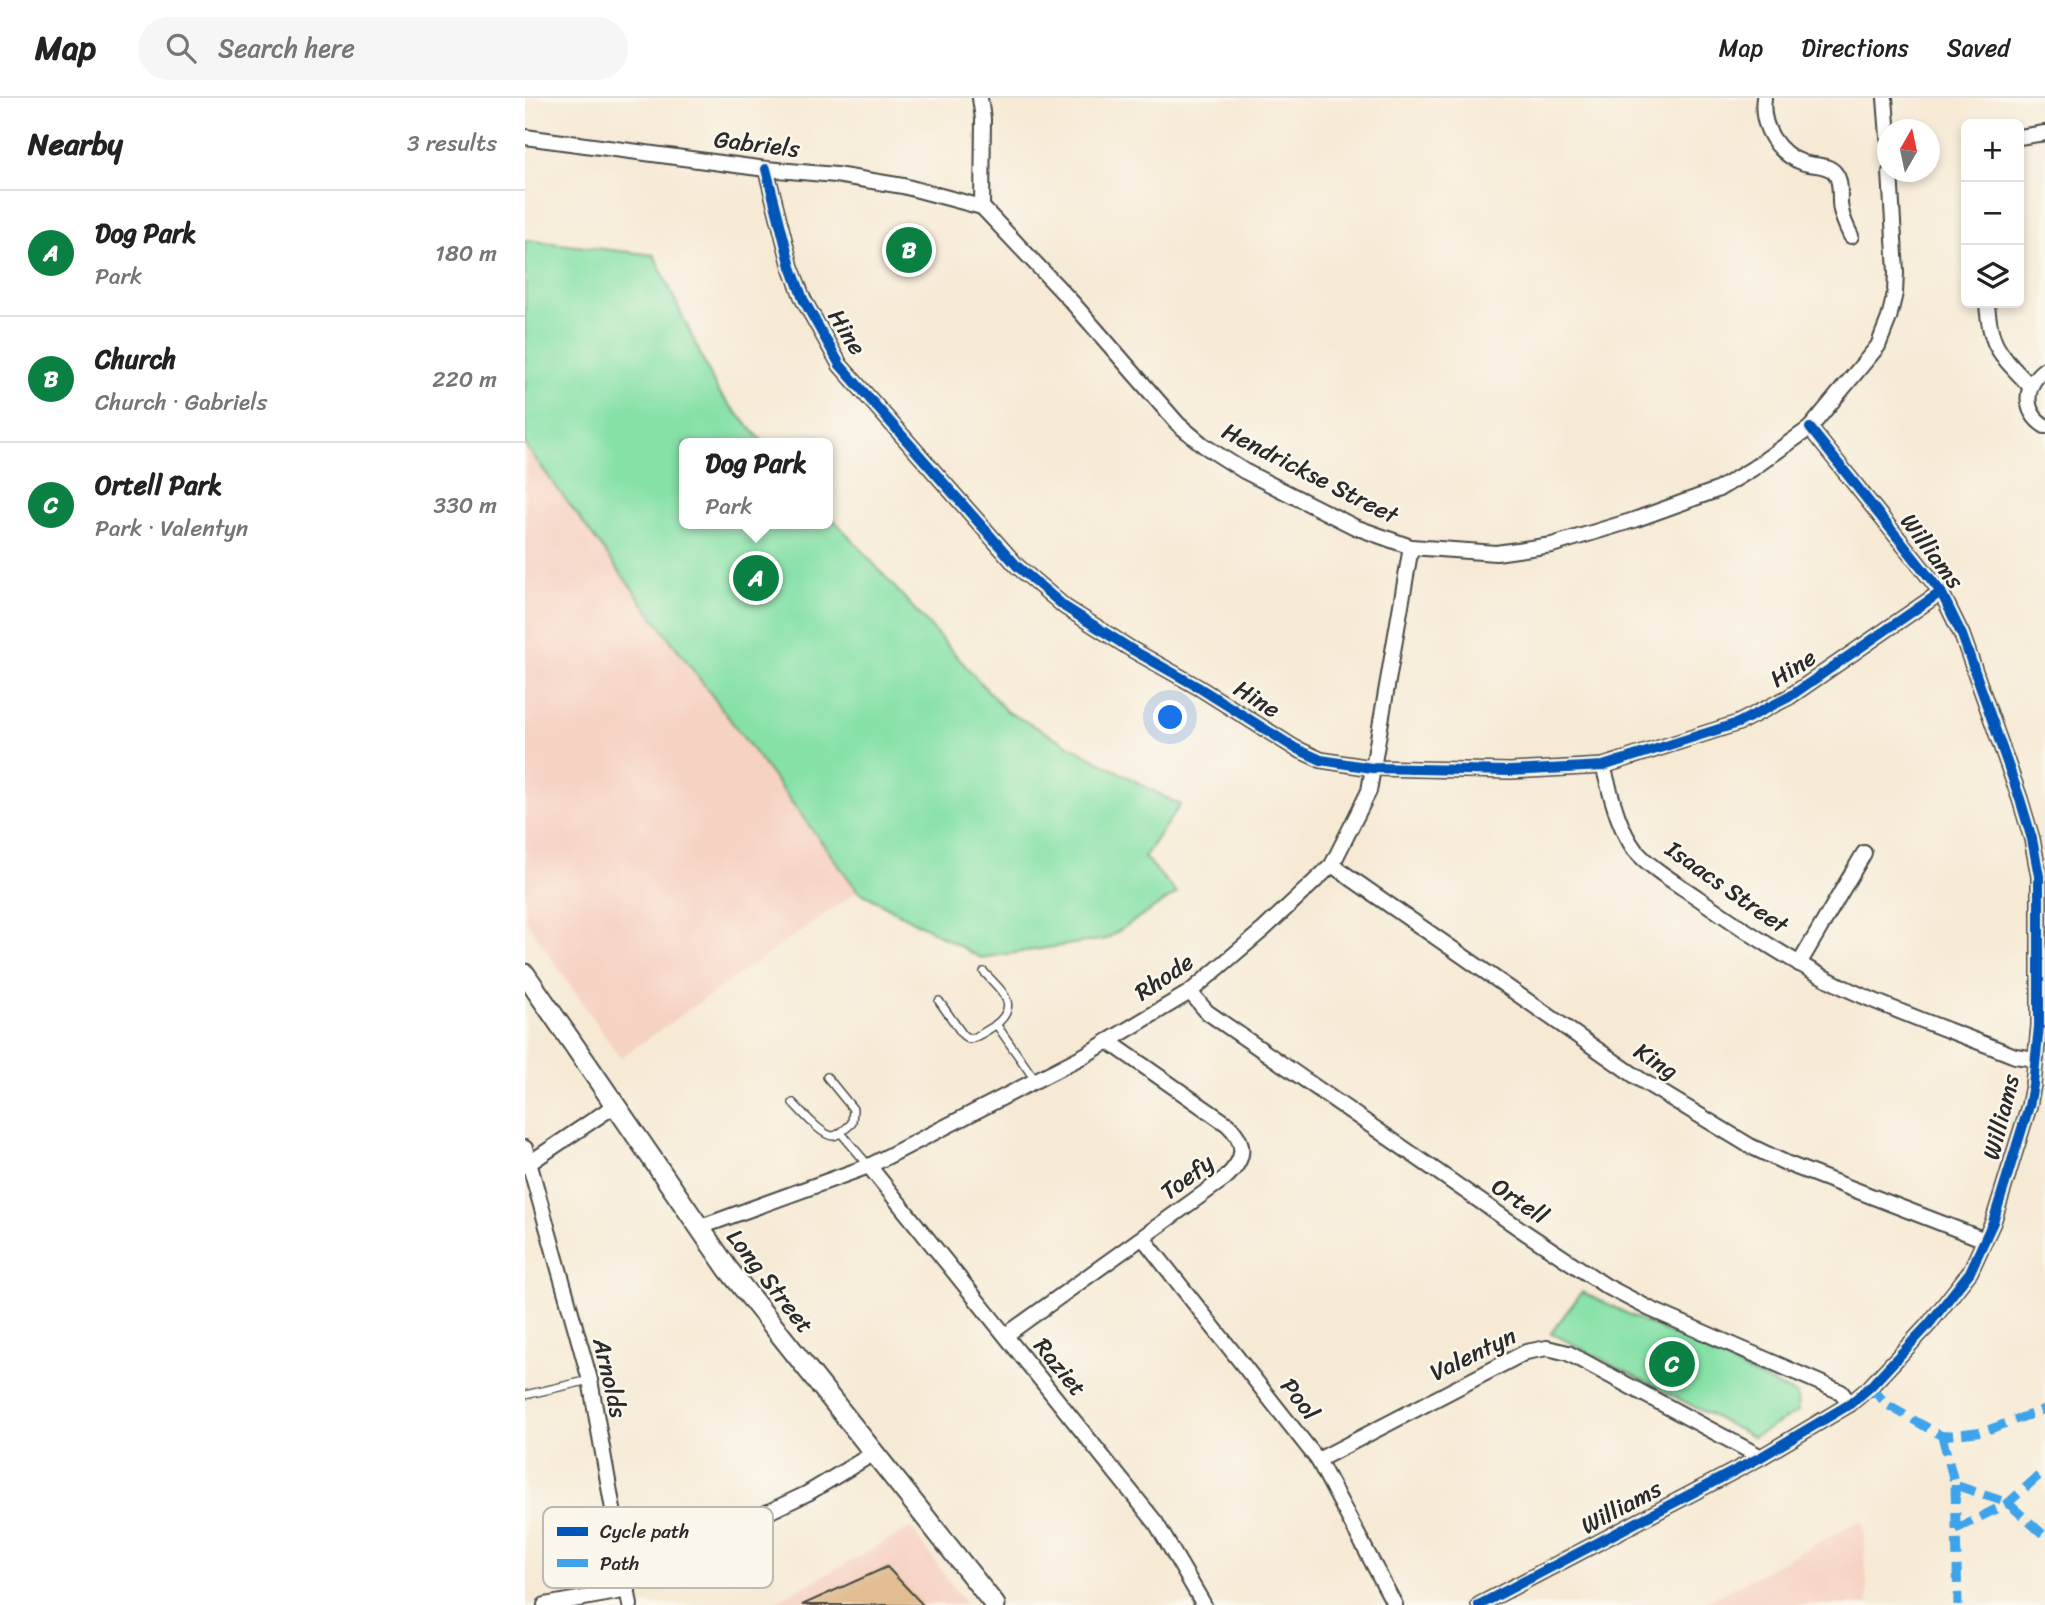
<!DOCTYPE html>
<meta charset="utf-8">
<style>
body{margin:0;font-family:Sriracha,sans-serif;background:#f6f6f6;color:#222}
.controls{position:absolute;right:21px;top:21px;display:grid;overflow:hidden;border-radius:10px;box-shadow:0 4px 10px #0003}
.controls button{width:63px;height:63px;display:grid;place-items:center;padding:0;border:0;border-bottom:2px solid #e0e0e0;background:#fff;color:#222;font:35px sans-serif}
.compass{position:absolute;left:1352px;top:21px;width:63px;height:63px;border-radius:50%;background:#fff;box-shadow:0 4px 10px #0003;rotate:9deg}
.you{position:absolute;left:646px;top:620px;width:24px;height:24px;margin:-18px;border:5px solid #fff;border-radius:50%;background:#1a73e8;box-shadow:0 0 0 10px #1a73e833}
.badge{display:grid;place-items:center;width:46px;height:46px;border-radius:50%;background:#0b8043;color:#fff;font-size:23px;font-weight:700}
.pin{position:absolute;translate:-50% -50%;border:4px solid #fff;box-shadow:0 2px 7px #0006}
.popup{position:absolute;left:154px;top:340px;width:154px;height:91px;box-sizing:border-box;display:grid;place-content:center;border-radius:10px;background:#fff;filter:drop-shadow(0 2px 5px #0005);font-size:23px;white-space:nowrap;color:#767676}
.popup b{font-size:26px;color:#222}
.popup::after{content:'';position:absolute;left:50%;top:100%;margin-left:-14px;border:14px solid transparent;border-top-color:#fff}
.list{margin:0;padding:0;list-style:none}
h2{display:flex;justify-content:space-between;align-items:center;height:91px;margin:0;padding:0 28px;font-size:30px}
h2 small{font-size:23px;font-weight:400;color:#767676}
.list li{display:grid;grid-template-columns:46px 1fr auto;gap:21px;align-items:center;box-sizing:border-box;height:126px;padding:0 28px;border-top:2px solid #e0e0e0}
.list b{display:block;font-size:26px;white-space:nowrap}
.list p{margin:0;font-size:23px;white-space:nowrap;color:#767676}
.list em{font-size:23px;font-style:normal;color:#767676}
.icon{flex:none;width:38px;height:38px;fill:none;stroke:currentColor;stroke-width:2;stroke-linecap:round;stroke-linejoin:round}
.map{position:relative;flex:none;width:1520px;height:1507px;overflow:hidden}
header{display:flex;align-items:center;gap:42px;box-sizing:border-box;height:98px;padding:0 35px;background:#fff;border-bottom:2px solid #e0e0e0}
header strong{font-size:33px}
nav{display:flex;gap:38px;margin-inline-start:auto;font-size:24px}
.search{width:490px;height:63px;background:#f6f6f6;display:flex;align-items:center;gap:18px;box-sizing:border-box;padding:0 24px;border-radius:38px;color:#767676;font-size:26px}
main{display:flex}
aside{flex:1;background:#fff}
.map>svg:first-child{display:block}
</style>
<header>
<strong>Map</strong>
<div class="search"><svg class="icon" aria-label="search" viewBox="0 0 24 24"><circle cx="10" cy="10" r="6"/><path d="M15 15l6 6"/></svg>Search here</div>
<nav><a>Map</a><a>Directions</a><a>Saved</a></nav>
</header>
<main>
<aside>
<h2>Nearby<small>3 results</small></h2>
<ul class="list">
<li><span class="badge">A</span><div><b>Dog Park</b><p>Park</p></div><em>180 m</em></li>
<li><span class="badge">B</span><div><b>Church</b><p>Church · Gabriels</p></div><em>220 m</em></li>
<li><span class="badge">C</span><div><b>Ortell Park</b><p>Park · Valentyn</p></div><em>330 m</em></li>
</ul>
</aside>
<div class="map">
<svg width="1520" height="1507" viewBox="0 0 1520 1507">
<rect width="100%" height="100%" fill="#fbf7ec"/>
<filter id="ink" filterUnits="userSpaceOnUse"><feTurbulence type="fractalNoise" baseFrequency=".0143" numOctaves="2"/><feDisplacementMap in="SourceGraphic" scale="14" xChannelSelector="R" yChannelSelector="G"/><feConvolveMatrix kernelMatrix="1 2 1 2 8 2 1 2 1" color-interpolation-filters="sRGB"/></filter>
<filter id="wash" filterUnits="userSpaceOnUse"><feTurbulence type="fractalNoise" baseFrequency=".00686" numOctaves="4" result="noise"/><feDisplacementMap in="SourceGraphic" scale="28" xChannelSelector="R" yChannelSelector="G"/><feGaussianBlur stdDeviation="1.57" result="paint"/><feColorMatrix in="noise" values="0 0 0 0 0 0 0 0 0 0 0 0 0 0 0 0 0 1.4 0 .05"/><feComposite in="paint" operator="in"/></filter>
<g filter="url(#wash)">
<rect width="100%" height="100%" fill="#f6ead5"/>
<g fill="#f6d2c3">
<polygon points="0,347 333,793 95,960 0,821"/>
<polygon points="1338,1421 1343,1507 1175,1507"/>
<polygon points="386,1430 441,1507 245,1507"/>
</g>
<g fill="#86e1a7" stroke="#588669" stroke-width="2">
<polygon points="0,142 129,157 193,294 239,345 159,345 159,426 303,426 303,415 481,613 655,707 619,759 652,795 581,841 456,860 333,793 0,347"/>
<polygon points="1057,1194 1272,1297 1273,1314 1228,1339 1026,1235"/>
</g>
<g id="blocks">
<polygon fill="#e1bd91" points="362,1469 398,1507 277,1507"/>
</g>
</g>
<g filter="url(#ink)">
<use href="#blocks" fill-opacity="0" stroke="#494844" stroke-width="2"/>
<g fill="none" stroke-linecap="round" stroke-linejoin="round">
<defs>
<g id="lane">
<path d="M 414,903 L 438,937 L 444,941 C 453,939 461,933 469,928 C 497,907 476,893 459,874"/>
<polyline points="471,926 510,982"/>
<path d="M 268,1005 C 276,1013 297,1038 308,1038 C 315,1037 321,1030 327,1025 L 328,1011 L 302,979"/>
<polyline points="316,1035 344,1068"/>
<polyline points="0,1297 65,1282"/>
</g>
<g id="street">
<polyline points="455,0 458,21 457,109 546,203 653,326 678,347 719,373 830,429 886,449 971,455 1027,447 1109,422 1192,392 1227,371 1285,330 1353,248 1364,220 1370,195 1371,174 1365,74"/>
<path d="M 1239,0 C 1235,28 1252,56 1279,65 C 1289,68 1303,66 1310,75 C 1318,85 1313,100 1316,112 C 1318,122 1322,130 1326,138"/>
<polyline points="1360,0 1363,39"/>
<polyline points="0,39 241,71 311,77 378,88 457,109"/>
<polyline points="1494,39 1520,35"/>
<polyline points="241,71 266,169 278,201 315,267 492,468 540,509 606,551 673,589 770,650 796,662 847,670 985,673 1078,668 1213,625 1264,599 1416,494"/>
<path d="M 1462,205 C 1465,250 1475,256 1505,288"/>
<path d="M 1520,271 C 1499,286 1497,314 1520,328"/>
<path d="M 1078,668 C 1086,695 1092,728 1110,752 C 1126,771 1153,786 1173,800 C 1219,832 1267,864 1318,889 C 1373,915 1433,935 1490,958 L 1511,961"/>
<polyline points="807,767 1116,982 1225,1048 1263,1066 1460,1142"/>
<polyline points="1274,866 1339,755"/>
<polyline points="665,894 682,914 1001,1135 1081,1188 1125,1211 1316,1294 1325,1306"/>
<polyline points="0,1050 65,1282 105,1507"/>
<polyline points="0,1068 89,1008"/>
<polyline points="344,1068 631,1425 679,1507"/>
<polyline points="173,1130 344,1068 560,957 665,894 739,831 807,767 844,693 886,449"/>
<polyline points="618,1140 793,1362 870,1507"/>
<path d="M 481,1237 L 700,1080 C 721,1061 722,1045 702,1026 L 583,943"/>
<polyline points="793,1362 1001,1254 1022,1250 1043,1255 1236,1359"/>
<polyline points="98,1458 157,1450 187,1441 283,1395 349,1355"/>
<polyline points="20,1507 103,1492"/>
<polyline points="954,1507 1236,1359 1325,1306 1345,1289 1404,1226 1445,1174 1468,1124 1504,1008 1508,987 1514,928 1514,778 1507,741 1495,701 1437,537 1416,494 1285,330"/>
</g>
<polyline id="secondary" points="0,876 203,1171 470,1507"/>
</defs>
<use href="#lane" stroke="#494844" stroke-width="10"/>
<use href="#street" stroke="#494844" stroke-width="18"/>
<use href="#secondary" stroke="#494844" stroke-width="23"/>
<use href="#lane" stroke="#fff" stroke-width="7"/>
<use href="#street" stroke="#fff" stroke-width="14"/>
<use href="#secondary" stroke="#fff" stroke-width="19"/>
<g stroke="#3ea3eb" stroke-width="9" stroke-dasharray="18 9" stroke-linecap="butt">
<polyline points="1345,1289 1364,1308 1417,1338 1460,1333 1520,1311"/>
<polyline points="1417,1338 1430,1387 1483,1405 1520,1438"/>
<polyline points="1430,1387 1433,1507"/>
<polyline points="1431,1431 1483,1405 1520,1372"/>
</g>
<defs>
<g id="cycleway">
<polyline points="241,71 266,169 278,201 315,267 492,468 540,509 606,551 673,589 770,650 796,662 847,670 985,673 1078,668 1213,625 1264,599 1416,494"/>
<polyline points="954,1507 1236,1359 1325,1306 1345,1289 1404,1226 1445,1174 1468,1124 1504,1008 1508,987 1514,928 1514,778 1507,741 1495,701 1437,537 1416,494 1285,330"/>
</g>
</defs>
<use href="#cycleway" stroke="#fbf7ec" stroke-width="15"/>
<use href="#cycleway" stroke="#0057b8" stroke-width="10"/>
</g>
</g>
<g text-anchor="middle" stroke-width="5" stroke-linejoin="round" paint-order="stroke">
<g font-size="24" fill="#2b2b2b" stroke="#fbf7ec">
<text transform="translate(232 46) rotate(7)" y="8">Gabriels</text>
<text transform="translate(322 234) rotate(58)" y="8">Hine</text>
<text transform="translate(785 375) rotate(27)" y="8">Hendrickse Street</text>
<text transform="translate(1407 453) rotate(53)" y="8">Williams</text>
<text transform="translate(1268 570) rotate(-33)" y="8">Hine</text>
<text transform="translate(732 601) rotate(32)" y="8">Hine</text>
<text transform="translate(1202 789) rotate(35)" y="8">Isaacs Street</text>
<text transform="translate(639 879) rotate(-34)" y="8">Rhode</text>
<text transform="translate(1131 963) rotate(33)" y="8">King</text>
<text transform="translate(1476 1019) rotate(-76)" y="8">Williams</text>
<text transform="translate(662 1079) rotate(-37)" y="8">Toefy</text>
<text transform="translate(995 1103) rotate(34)" y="8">Ortell</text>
<text transform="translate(245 1183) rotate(52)" y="8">Long Street</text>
<text transform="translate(948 1256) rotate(-26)" y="8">Valentyn</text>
<text transform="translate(535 1269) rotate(51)" y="8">Raziet</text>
<text transform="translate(85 1280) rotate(77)" y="8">Arnolds</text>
<text transform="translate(775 1301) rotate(52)" y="8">Pool</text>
<text transform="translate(1096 1409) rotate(-28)" y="8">Williams</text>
</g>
</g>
<rect x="18" y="1409" width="230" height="81" rx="10" fill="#fbf7ec" stroke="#bdbab2" stroke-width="2"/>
<rect x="32" y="1429" width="31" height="9" fill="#0057b8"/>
<rect x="32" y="1461" width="31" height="8" fill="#3ea3eb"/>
<g font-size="19" fill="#2b2b2b">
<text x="75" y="1440">Cycle path</text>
<text x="75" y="1472">Path</text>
</g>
</svg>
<div class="controls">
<button>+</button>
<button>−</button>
<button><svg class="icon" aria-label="layers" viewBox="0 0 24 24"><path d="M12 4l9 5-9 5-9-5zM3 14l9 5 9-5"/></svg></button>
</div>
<svg class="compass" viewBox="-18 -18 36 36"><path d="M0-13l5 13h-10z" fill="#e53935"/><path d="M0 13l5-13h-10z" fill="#767676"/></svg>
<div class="you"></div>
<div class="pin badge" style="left:231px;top:480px">A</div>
<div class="popup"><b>Dog Park</b>Park</div>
<div class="pin badge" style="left:384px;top:152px">B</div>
<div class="pin badge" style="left:1147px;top:1266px">C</div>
</div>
</main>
